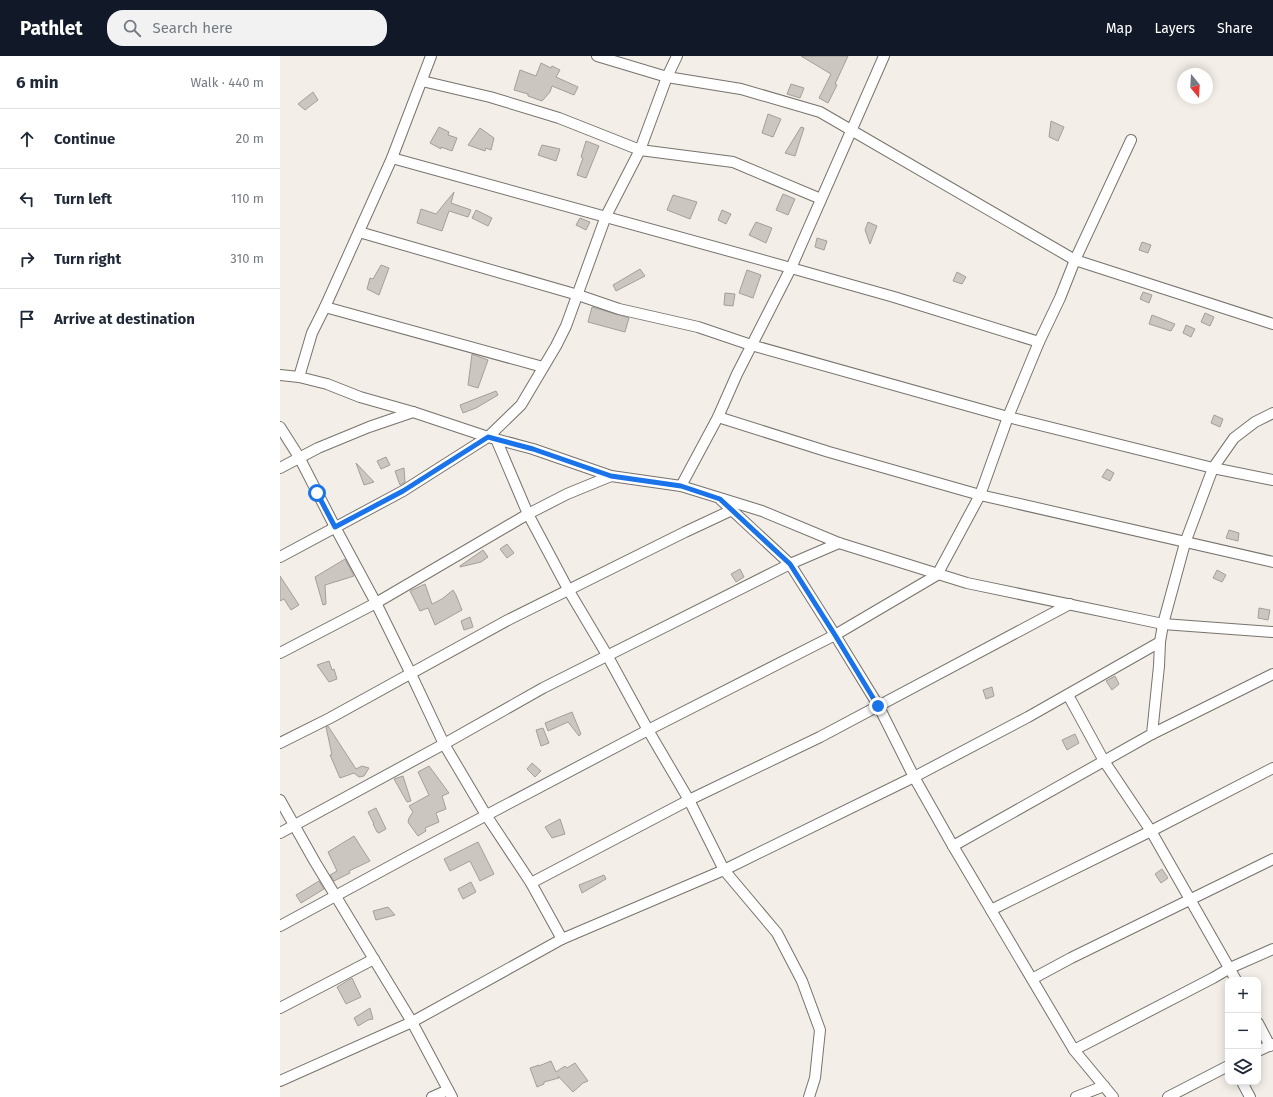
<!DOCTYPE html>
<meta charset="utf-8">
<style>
body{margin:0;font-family:"Fira Sans",sans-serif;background:#f2f2f3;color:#1f2937}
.controls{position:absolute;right:12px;bottom:12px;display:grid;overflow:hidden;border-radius:8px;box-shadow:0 2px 10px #0003}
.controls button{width:36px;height:36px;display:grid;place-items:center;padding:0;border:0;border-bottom:1px solid #e0e1e3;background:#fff;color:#1f2937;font:20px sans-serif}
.compass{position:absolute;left:897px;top:12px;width:36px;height:36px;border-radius:50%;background:#fff;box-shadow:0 2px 10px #0003;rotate:162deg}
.stop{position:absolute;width:12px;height:12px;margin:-9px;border:3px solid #1a73e8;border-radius:50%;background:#fff}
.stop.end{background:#1a73e8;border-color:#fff;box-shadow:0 1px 4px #0008}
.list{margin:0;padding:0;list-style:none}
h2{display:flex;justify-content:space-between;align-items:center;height:52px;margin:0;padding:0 16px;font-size:17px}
h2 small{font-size:13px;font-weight:400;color:#747a83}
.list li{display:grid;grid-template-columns:26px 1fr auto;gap:12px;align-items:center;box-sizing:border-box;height:60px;padding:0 16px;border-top:1px solid #e0e1e3}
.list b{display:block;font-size:15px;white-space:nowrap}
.list em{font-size:13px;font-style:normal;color:#747a83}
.icon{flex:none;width:22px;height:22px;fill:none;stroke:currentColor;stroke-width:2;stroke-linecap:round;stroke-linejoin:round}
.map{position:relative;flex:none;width:993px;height:1041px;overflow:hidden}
header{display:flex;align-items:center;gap:24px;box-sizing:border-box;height:56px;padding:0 20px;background:#111827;color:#fff}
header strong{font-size:19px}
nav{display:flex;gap:22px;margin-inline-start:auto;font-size:14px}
.search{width:280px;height:36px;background:#f2f2f3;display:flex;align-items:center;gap:10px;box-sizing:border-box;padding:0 14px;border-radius:16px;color:#747a83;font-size:15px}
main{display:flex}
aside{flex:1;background:#fff}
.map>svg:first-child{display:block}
</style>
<header>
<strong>Pathlet</strong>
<div class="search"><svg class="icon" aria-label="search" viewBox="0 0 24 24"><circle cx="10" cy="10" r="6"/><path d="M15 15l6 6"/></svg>Search here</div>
<nav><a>Map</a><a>Layers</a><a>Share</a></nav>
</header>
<main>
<aside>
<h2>6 min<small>Walk · 440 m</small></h2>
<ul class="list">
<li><svg class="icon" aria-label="ahead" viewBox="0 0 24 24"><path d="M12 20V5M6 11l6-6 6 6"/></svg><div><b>Continue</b></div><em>20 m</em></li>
<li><svg class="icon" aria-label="left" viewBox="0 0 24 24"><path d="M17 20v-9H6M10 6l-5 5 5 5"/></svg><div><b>Turn left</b></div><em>110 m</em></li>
<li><svg class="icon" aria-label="right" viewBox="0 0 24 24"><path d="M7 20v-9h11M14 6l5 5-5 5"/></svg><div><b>Turn right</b></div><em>310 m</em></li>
<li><svg class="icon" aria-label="arrive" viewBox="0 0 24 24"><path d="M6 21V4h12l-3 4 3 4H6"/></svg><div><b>Arrive at destination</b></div></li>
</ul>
</aside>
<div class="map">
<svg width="993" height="1041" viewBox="0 0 993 1041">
<rect width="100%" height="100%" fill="#f3eee7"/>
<g fill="#cbc6c0" stroke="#a49f99">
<polygon points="521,0 568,0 555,28 557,29 548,47 539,42 551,18"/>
<polygon points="261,7 271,12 272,10 280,14 276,21 298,31 294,39 272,30 270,36 262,45 248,40 248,38 234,34 240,14 256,20"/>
<polygon points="511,28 524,32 520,42 507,38"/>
<polygon points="33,36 38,44 25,54 18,48"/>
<polygon points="488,58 501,63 493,81 482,77"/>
<polygon points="771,65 784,71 778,85 769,81"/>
<polygon points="159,71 169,76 168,79 177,82 172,95 161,91 161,93 150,87"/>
<polygon points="521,71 524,72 515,100 505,97"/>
<polygon points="200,72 214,82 211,94 206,92 205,95 188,89"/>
<polygon points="306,85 319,90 306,122 297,119 303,102 301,101"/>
<polygon points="262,89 280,93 276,105 258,99"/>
<polygon points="174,136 171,147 191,154 188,161 169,155 162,175 137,167 141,153 156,158"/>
<polygon points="503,138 515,143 508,159 496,154"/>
<polygon points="393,139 417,146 410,163 387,154"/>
<polygon points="196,154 212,162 208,170 192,162"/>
<polygon points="442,154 451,158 446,168 438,164"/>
<polygon points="300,162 310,166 306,174 296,169"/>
<polygon points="476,166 492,172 486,187 469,179"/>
<polygon points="588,166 597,170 590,188 585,174"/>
<polygon points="537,182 547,185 544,194 535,191"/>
<polygon points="862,186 871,189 868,197 859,194"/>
<polygon points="101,209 109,212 99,239 87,233 90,222 93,223"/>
<polygon points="360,213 365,220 336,235 333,229"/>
<polygon points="467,214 481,219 473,242 459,237"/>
<polygon points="677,216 686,221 682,228 673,225"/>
<polygon points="863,236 872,239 869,247 860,243"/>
<polygon points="445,237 455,238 453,250 444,249"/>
<polygon points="312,251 349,262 345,276 308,266"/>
<polygon points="925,257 934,261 930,270 921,266"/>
<polygon points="872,259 895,268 891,275 869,268"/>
<polygon points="906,269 915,273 911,281 903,277"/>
<polygon points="192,298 208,304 198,332 188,329"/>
<polygon points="216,335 218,339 196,352 183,357 180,349"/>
<polygon points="934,359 943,363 940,371 931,367"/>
<polygon points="106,401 110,409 101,413 97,405"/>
<polygon points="76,407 94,426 84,429"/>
<polygon points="124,412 125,426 120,429 115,415"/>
<polygon points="827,413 834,417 830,425 822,421"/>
<polygon points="949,474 959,477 958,485 946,482"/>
<polygon points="227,488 234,497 227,502 220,493"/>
<polygon points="203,494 208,501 201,506 180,511 180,510"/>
<polygon points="65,503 74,520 45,529 46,548 43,549 35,521"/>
<polygon points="460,513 464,521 456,526 451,518"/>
<polygon points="937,514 946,519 942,526 933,522"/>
<polygon points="0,520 19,549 11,554 4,543 0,545"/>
<polygon points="145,528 152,548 162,543 173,534 176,539 182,554 155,569 148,552 140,555 130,535"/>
<polygon points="979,552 990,554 988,564 978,562"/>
<polygon points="190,561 193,571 184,574 181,565"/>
<polygon points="49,605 52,614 54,613 57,623 49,626 37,609"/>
<polygon points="835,620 839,628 832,634 826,625"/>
<polygon points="712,631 714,640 706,643 703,634"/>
<polygon points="292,656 301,678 299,680 288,666 268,675 265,667"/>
<polygon points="48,670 76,713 82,710 89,712 84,720 79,721 74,717 60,722 50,699 52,699 46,671"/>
<polygon points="263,672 269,687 261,690 256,674"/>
<polygon points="795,678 799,687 787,694 782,684"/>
<polygon points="252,707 261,715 255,721 247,713"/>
<polygon points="149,710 169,737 162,740 166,753 156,757 159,766 145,772 146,775 138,780 128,766 129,762 133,756 129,750 149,739 138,716"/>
<polygon points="123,720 131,745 127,746 114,723"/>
<polygon points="96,752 106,773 99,777 97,776 93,768 94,768 88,756"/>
<polygon points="280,763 285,778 272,782 265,771"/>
<polygon points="74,780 90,805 69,815 70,817 54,825 50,819 57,815 48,796"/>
<polygon points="198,786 214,818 200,825 190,805 170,815 164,803"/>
<polygon points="882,813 888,822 881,827 875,818"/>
<polygon points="324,819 326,823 302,837 299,829"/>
<polygon points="39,825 44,833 21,847 16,839"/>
<polygon points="191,826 196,836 183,843 178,833"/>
<polygon points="108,851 115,859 96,864 93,855"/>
<polygon points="72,922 81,941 66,948 57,931"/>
<polygon points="90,952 93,963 88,964 78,970 74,962"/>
<polygon points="271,1005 276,1016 285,1010 287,1012 295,1007 308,1025 303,1027 293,1036 278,1020 279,1022 264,1026 264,1028 257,1031 250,1012 259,1009 259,1010"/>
</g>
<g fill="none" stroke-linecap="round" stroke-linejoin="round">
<defs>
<g id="street">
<polyline points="151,0 112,102 45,251 32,277 19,321 47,328 80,341 133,356 208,381 253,393 331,420 401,430 482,455 559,487 687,527 883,568 993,576"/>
<polyline points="317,0 387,21 461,33 540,56 795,204 993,268"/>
<polyline points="142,25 210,41 279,62 360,94 453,106 541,143"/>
<polyline points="112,102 511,212 614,241 759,286"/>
<polyline points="79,176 298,239 339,253 418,271 471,289 728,361 933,412 993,424"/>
<polyline points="45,251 263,311"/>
<polyline points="0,319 19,321"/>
<polyline points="438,361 549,396 700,439 993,506"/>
<polyline points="0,371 19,401 55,471 96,547 131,618 164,688 206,759 251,827 282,883"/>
<polyline points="216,383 248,458 289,535 327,599 368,674 409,744 444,814 497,877 522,925 540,974 535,1022 529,1041"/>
<polyline points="0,412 38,392 89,371 133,356"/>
<polyline points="401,430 438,361 457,318 511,212 604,0"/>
<polyline points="441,444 510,508 555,579 598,649 634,721 673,790 794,994 833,1041"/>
<polyline points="0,501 123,435 208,381 241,349 276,290 286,270 326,160 360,94 387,21 397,0"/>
<polyline points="0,597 96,547 248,458 287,438 331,420"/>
<polyline points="788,639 824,705 871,775 956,924"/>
<polyline points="872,678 993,618"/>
<polyline points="0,687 50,662 228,564 405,476 452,454"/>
<polyline points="0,744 35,806 132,966 172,1041"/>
<polyline points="0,777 164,688 263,632 510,508 559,487"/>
<polyline points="673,790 872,678 879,610 880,586 883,568 905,487 933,412 954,382 975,366 993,357"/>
<polyline points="251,827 409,744 540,681 790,548"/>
<polyline points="711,854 871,775 993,712"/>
<polyline points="0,870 129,800 368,674 555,579 657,519 700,439 728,361 759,286 780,242 795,204 851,84"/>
<polyline points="752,923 791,902 993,803"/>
<polyline points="0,952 94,903"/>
<polyline points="978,967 990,990"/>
<polyline points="794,994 933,922 950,912 993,893"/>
<polyline points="978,995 993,988"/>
<polyline points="0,1025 132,966 282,883 444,814 634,721 748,661 880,586"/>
<polyline points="962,1026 970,1041"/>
<polyline points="152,1041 168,1034"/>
<polyline points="796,1041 824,1030"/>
<polyline points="888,1041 948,1010"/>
</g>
</defs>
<use href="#street" stroke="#77726c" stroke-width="12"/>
<use href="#street" stroke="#fff" stroke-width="10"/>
</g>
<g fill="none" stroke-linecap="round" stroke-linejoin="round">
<polyline stroke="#1a73e8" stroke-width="5" points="37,437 55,471 123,435 208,381 253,393 331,420 401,430 440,443 510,508 555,579 598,650"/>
</g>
</svg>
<div class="controls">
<button>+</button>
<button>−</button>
<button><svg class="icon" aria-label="layers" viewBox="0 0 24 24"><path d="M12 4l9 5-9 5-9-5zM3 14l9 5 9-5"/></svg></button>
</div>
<svg class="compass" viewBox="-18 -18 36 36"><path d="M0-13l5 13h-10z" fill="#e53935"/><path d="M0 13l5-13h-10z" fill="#747a83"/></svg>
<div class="stop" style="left:37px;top:437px"></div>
<div class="stop end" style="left:598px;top:650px"></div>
</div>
</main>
